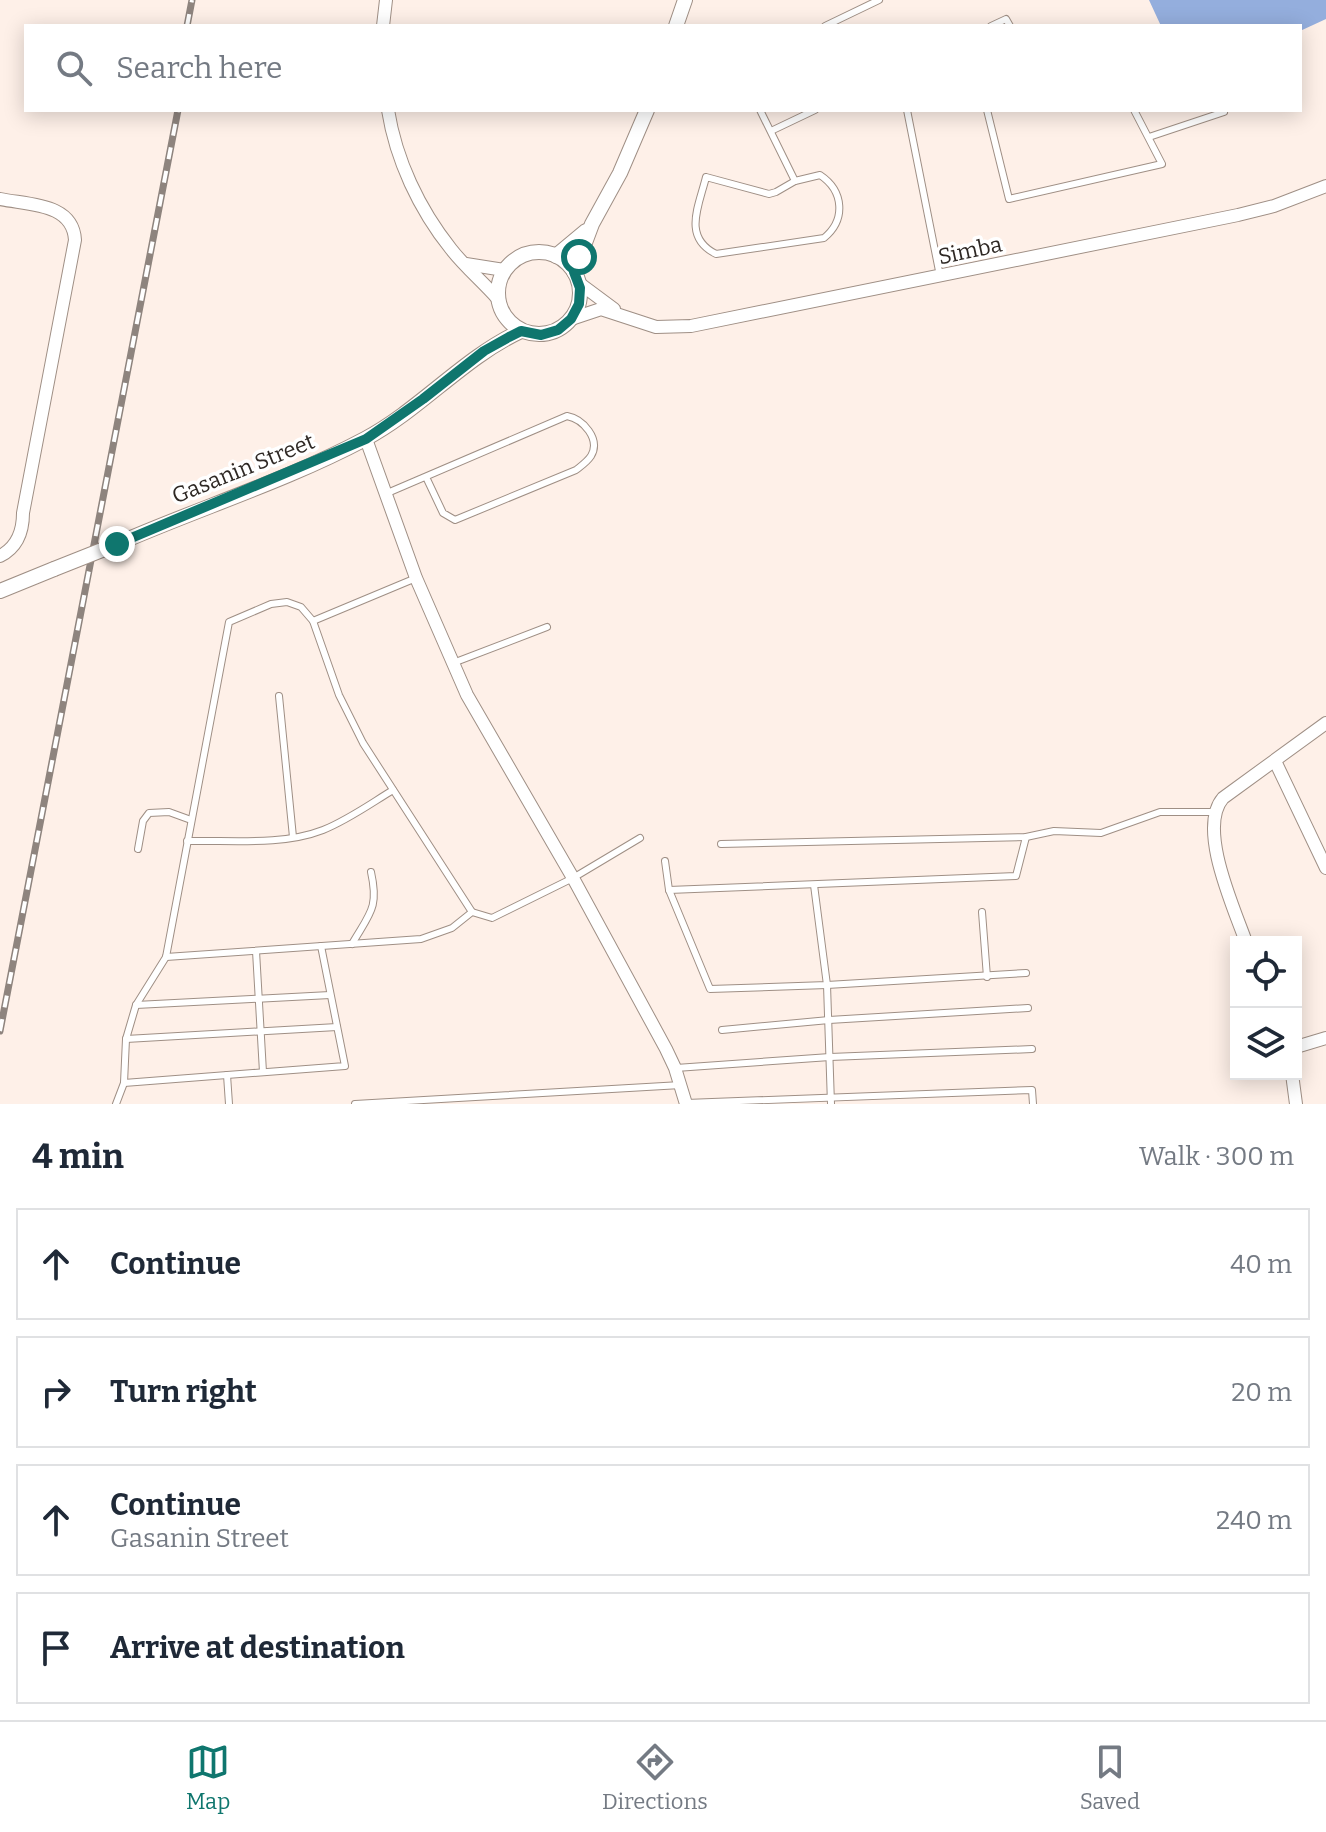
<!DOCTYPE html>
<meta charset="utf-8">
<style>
body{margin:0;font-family:Bitter,serif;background:#f2f2f3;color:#1f2937}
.controls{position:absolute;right:24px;bottom:24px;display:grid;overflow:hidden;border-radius:0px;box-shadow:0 4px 20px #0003}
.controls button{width:72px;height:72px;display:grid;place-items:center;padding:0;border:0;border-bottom:2px solid #e0e1e3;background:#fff;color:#1f2937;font:40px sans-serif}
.stop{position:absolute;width:24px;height:24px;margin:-18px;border:6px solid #0f766e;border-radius:50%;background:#fff}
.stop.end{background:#0f766e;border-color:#fff;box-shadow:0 2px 8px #0008}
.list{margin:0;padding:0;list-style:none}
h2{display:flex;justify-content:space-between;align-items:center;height:104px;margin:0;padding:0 32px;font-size:34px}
h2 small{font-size:26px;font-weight:400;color:#747a83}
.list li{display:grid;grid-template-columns:52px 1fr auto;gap:24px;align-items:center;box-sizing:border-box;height:112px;margin:0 16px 16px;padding:0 16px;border:2px solid #e0e1e3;border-radius:0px}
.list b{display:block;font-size:30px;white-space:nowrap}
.list p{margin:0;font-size:26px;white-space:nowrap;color:#747a83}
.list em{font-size:26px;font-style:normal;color:#747a83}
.icon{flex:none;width:44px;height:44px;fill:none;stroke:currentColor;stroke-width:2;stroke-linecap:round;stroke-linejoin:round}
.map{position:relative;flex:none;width:1326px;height:1104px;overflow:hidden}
.search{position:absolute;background:#fff;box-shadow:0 4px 20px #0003;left:24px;right:24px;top:24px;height:88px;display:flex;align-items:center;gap:20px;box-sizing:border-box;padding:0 28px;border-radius:0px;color:#747a83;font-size:30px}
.sheet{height:616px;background:#fff}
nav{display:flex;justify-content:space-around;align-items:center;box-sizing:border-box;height:112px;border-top:2px solid #e0e1e3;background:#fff;font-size:22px;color:#747a83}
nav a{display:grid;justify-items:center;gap:4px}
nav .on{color:#0f766e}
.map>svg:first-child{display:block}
</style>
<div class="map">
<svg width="1326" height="1104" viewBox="0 0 1326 1104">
<rect width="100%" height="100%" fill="#fef0e8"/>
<polygon fill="#94aedd" points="1149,0 1326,0 1326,19 1300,31 1300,26 1161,26"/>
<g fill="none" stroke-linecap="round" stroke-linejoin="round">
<defs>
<g id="service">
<polyline points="825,26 879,0"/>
<polyline points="991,26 1006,19 1010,26"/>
<polyline points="760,110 795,181"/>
<polyline points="907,110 940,276"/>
<polyline points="987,110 1009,199 1162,164 1134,110"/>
<polyline points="771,131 815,110"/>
<polyline points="1149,137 1224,112"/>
<path d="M 820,175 C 844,191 846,220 824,238 L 716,254 C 682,237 699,206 706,177 L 769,194 L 776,192 L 795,181 Z"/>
<path d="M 385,494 L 567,416 C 583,419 601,439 591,456 C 587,462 581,466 576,470 L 455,520 L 443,513 L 426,477"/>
<polyline points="313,621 416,578"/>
<polyline points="453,663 547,627"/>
<polyline points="279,696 293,837"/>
<path d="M 187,841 C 230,840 282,846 323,830 C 348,820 370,804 393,790"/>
<polyline points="721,844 1026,837 1054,831 1101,833 1160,812 1215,812"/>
<polyline points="138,849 143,821 149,813 169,812 191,820"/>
<polyline points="665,861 669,890 710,989 827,985 1026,973"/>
<polyline points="814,885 827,985 831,1104"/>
<polyline points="669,890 1016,876 1026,837"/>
<polyline points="982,912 987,977"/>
<path d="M 352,944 C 370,913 379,908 371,872"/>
<polyline points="256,951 263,1072"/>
<polyline points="166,957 421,939 452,928 472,912 492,918 573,878 640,838"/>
<polyline points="136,1005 330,995"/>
<polyline points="722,1030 829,1020 1028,1008"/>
<polyline points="126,1039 337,1027"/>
<polyline points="676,1068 830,1057 1032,1049"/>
<polyline points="227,1075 229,1104"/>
<polyline points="124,1083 345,1066 321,946"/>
<polyline points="686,1103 1032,1090 1033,1104"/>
<polyline points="116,1104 124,1083 126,1039 136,1005 166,957 229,622 271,604 287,602 301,607 313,621 339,695 363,743 472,912"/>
<polyline points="355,1104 681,1085"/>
</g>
<g id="minor">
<polyline points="383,26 386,0"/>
<path d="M 388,110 C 396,160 419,209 451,249 C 465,267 482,281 497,298"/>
<path d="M 0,199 C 29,205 73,203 75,240 L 23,513 C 23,531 18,547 0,556"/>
<polyline points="466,264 504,270"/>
<polyline points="579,283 614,309"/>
<polyline points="571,319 601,309 656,327 691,326 1238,215 1274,206 1326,186"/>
<polyline points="366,439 416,578 467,695 573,878 666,1049 675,1068 686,1104"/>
<polyline points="1275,761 1326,868"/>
<path d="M 1246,942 C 1234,908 1197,828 1223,798 L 1326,723"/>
<polyline points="1296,1047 1326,1038"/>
<polyline points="1292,1074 1296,1104"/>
</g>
<g id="tertiary">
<polyline points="676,26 685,0"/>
<circle cx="539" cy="293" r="41"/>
<polyline points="556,256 586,231"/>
<polyline points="574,272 592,224 620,173 647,110"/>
<path d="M 117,544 C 199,508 286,481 365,439 C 421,409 463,358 521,331"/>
<polyline points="0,591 54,569"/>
</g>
</defs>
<use href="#service" stroke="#9f8f85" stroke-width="8"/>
<use href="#minor" stroke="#9f8f85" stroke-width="14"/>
<use href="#tertiary" stroke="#9f8f85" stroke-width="16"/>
<use href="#service" stroke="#fff" stroke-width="6"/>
<use href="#minor" stroke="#fff" stroke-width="12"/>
<use href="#tertiary" stroke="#fff" stroke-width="14"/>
<defs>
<g id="rail">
<polyline points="187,26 192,0"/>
<polyline points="0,1031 178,110"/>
</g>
</defs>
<use href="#rail" stroke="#8e847e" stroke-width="7"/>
<use href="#rail" stroke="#fff" stroke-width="4" stroke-dasharray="12" stroke-linecap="butt"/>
<defs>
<polyline id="tertiary-bridge" points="54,569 117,544"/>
</defs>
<use href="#tertiary-bridge" stroke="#9f8f85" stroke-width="16" stroke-linecap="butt"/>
<use href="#tertiary-bridge" stroke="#fff" stroke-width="14"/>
</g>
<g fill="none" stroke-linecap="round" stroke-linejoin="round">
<polyline stroke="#0f766e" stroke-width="10" points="117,544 366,439 423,399 484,351 509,337 521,331 541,335 558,330 571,319 579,304 580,288 574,272 579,257"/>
</g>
<g text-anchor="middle" stroke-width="7" stroke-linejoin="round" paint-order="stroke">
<g font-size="22" fill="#2e2824" stroke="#fff">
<text transform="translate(970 250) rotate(-12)" y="8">Simba</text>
<text transform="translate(243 468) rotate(-22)" y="8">Gasanin Street</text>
</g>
</g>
</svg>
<div class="controls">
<button><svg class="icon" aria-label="locate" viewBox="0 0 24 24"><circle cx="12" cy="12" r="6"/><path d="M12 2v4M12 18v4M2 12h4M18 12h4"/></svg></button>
<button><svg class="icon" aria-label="layers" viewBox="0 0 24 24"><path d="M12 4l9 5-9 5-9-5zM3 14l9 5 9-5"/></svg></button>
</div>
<div class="stop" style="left:579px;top:257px"></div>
<div class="stop end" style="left:117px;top:544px"></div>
<div class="search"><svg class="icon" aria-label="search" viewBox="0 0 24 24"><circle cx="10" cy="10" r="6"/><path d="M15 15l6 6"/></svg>Search here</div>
</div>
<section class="sheet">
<h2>4 min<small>Walk · 300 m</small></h2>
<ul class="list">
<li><svg class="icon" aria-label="ahead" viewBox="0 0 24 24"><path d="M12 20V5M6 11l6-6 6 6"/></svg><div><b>Continue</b></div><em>40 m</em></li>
<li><svg class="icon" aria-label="right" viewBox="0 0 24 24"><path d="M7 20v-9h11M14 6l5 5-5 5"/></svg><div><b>Turn right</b></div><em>20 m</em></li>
<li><svg class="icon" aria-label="ahead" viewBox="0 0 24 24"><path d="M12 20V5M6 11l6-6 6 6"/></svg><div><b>Continue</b><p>Gasanin Street</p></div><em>240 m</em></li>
<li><svg class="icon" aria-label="arrive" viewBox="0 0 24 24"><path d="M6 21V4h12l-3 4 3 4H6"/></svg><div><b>Arrive at destination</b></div></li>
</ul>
</section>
<nav>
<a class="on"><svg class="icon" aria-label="map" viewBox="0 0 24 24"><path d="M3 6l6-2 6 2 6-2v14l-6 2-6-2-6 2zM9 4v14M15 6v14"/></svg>Map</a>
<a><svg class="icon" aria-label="directions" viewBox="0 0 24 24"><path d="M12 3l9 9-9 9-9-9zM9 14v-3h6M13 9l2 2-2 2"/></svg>Directions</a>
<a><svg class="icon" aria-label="saved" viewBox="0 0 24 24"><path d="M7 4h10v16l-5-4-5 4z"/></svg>Saved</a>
</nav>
